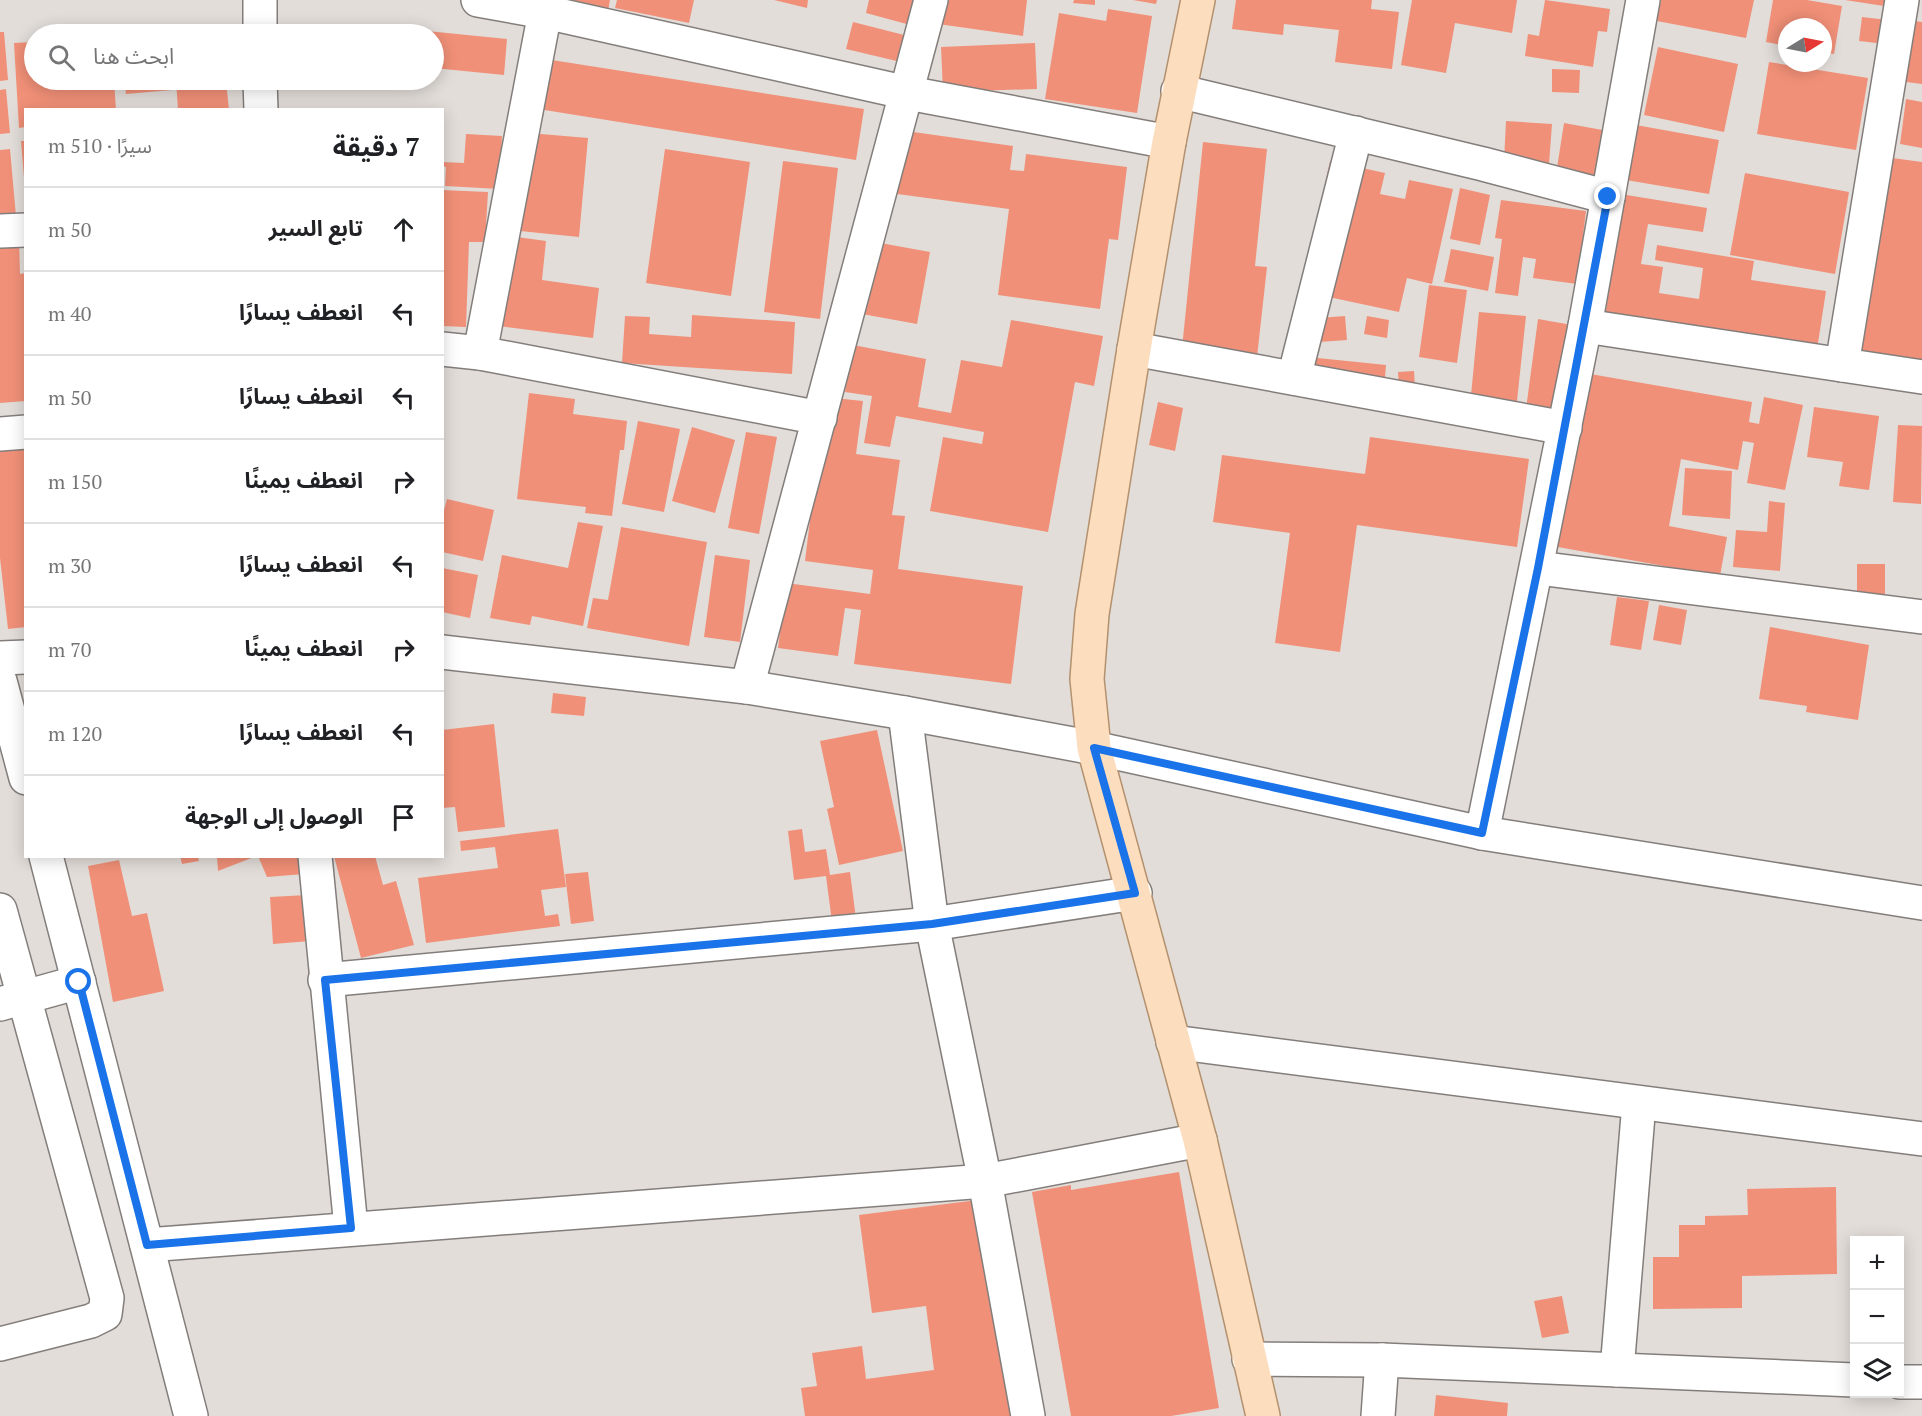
<!DOCTYPE html>
<html lang="ar">
<meta charset="utf-8">
<style>
body{margin:0;font-family:"PT Serif","Noto Sans Arabic",serif;background:#f6f6f6;color:#202124;direction:rtl}
.controls{position:absolute;right:18px;bottom:18px;display:grid;overflow:hidden;border-radius:0px;box-shadow:0 3px 15px #0003}
.controls button{width:54px;height:54px;display:grid;place-items:center;padding:0;border:0;border-bottom:2px solid #e0e0e0;background:#fff;color:#202124;font:30px sans-serif}
.compass{position:absolute;left:1778px;top:18px;width:54px;height:54px;border-radius:50%;background:#fff;box-shadow:0 3px 15px #0003;rotate:80deg}
.stop{position:absolute;width:18px;height:18px;margin:-14px;border:4px solid #1a73e8;border-radius:50%;background:#fff}
.stop.end{background:#1a73e8;border-color:#fff;box-shadow:0 2px 6px #0008}
.list{margin:0;padding:0;list-style:none}
h2{display:flex;justify-content:space-between;align-items:center;height:78px;margin:0;padding:0 24px;font-size:26px}
h2 small{font-size:20px;font-weight:400;color:#757577}
.list li{display:grid;grid-template-columns:39px 1fr auto;gap:18px;align-items:center;box-sizing:border-box;height:84px;padding:0 24px;border-top:2px solid #e0e0e0}
.list b{display:block;font-size:22px;white-space:nowrap}
.list em{font-size:20px;font-style:normal;color:#757577}
.icon{flex:none;width:33px;height:33px;fill:none;stroke:currentColor;stroke-width:2;stroke-linecap:round;stroke-linejoin:round}
.map{position:relative;flex:none;width:1922px;height:1416px;overflow:hidden;direction:ltr}
.search{position:absolute;background:#fff;box-shadow:0 3px 15px #0003;left:24px;top:24px;width:420px;height:66px;display:flex;align-items:center;gap:15px;box-sizing:border-box;padding:0 21px;border-radius:33px;color:#757577;font-size:22px}
.panel{position:absolute;background:#fff;box-shadow:0 3px 15px #0003;left:24px;top:108px;width:420px;height:750px;border-radius:0px;direction:rtl}
.map>svg:first-child{display:block}
</style>
<div class="map">
<svg width="1922" height="1416" viewBox="0 0 1922 1416">
<rect width="100%" height="100%" fill="#e2ddd9"/>
<g fill="#f19078">
<polygon points="551,0 610,0 608,11"/>
<polygon points="617,0 694,0 689,23 615,8"/>
<polygon points="774,0 808,0 807,8"/>
<polygon points="869,0 921,0 914,26 866,13"/>
<polygon points="934,0 1027,0 1023,36 931,23"/>
<polygon points="1074,0 1095,0 1095,5 1073,3"/>
<polygon points="1133,0 1157,0 1156,4"/>
<polygon points="1236,0 1372,0 1371,9 1399,12 1392,69 1335,62 1339,30 1284,24 1283,35 1232,29"/>
<polygon points="1412,0 1517,0 1512,33 1455,23 1446,73 1401,65"/>
<polygon points="1545,0 1610,9 1607,32 1598,31 1593,67 1525,56 1528,34 1539,36"/>
<polygon points="1661,0 1754,0 1746,38 1657,21"/>
<polygon points="1773,0 1807,0 1842,6 1834,54 1823,52 1823,27 1787,27 1787,46 1766,42"/>
<polygon points="1845,0 1898,0 1897,8"/>
<polygon points="1108,9 1152,16 1137,113 1045,99 1059,13 1106,21"/>
<polygon points="1862,17 1888,20 1885,44 1859,41"/>
<polygon points="1915,21 1922,22 1922,84 1906,82"/>
<polygon points="853,22 912,37 905,63 846,49"/>
<polygon points="397,28 507,39 504,75 434,68 434,34 396,34"/>
<polygon points="293,29 330,30 330,34 293,34"/>
<polygon points="0,32 4,32 8,80 0,81"/>
<polygon points="34,42 34,80 114,80 116,110 26,110 26,127 19,128 14,43"/>
<polygon points="1035,43 1037,89 943,92 941,47"/>
<polygon points="1658,47 1738,64 1724,132 1644,115"/>
<polygon points="539,58 864,109 856,160 532,108"/>
<polygon points="1769,62 1868,78 1856,150 1757,134"/>
<polygon points="1552,69 1580,70 1579,93 1552,92"/>
<polygon points="124,80 171,80 172,90 126,94"/>
<polygon points="176,80 226,80 229,110 178,110"/>
<polygon points="6,89 10,133 0,134 0,90"/>
<polygon points="1906,99 1922,102 1922,148 1900,144"/>
<polygon points="1506,121 1552,124 1549,164 1504,161"/>
<polygon points="1564,123 1608,131 1600,176 1557,168"/>
<polygon points="1636,125 1719,140 1709,194 1626,180"/>
<polygon points="899,130 1013,146 1010,170 1024,171 1026,154 1127,167 1118,240 1109,239 1100,309 998,295 1009,209 890,193"/>
<polygon points="529,133 588,138 579,237 520,231"/>
<polygon points="466,134 502,136 499,189 445,186 446,167 442,166 442,162 464,163"/>
<polygon points="21,141 26,141 26,178 24,178"/>
<polygon points="1203,142 1267,149 1255,266 1267,267 1256,366 1181,358"/>
<polygon points="10,149 17,227 0,228 0,150"/>
<polygon points="665,149 750,162 731,296 646,283"/>
<polygon points="1885,157 1922,162 1922,360 1858,362"/>
<polygon points="783,161 838,168 820,319 764,312"/>
<polygon points="1330,161 1385,173 1380,194 1405,199 1409,180 1453,189 1432,284 1407,278 1399,312 1324,296 1319,318 1345,316 1347,340 1319,342 1297,316"/>
<polygon points="1745,173 1849,192 1835,274 1730,255"/>
<polygon points="1460,188 1490,195 1480,245 1450,239"/>
<polygon points="442,190 488,192 485,242 469,242 466,327 442,326"/>
<polygon points="1608,192 1707,208 1703,232 1648,224 1641,264 1663,267 1659,293 1699,299 1703,268 1655,260 1657,245 1754,261 1751,280 1826,291 1816,356 1605,317 1615,252 1599,250"/>
<polygon points="1501,200 1586,211 1577,284 1533,278 1536,259 1523,257 1518,296 1495,293 1502,239 1495,238"/>
<polygon points="502,235 546,241 542,280 599,288 593,338 491,325"/>
<polygon points="19,238 20,274 26,273 26,401 0,403 0,239"/>
<polygon points="875,242 930,252 917,324 862,314"/>
<polygon points="1451,249 1494,257 1488,291 1444,282"/>
<polygon points="1429,285 1467,290 1457,363 1419,357"/>
<polygon points="1479,312 1526,316 1515,420 1469,416"/>
<polygon points="692,315 795,322 792,374 622,363 625,316 650,317 649,334 691,337"/>
<polygon points="1367,316 1389,320 1387,338 1364,334"/>
<polygon points="1538,319 1572,325 1557,415 1526,409"/>
<polygon points="1011,320 1103,336 1094,386 1075,382 1048,532 930,511 943,437 982,444 984,432 896,416 890,447 864,443 872,396 845,392 853,345 926,359 918,407 951,413 961,360 1002,367"/>
<polygon points="1308,357 1386,365 1384,391 1305,383"/>
<polygon points="1414,371 1415,388 1399,390 1398,372"/>
<polygon points="1573,371 1752,402 1749,422 1759,424 1764,397 1803,405 1785,490 1747,483 1754,443 1743,441 1738,470 1681,459 1669,526 1727,537 1720,576 1541,544"/>
<polygon points="529,393 575,399 573,414 627,421 624,450 620,450 612,516 585,513 586,507 517,499"/>
<polygon points="825,397 863,401 856,454 900,460 892,515 905,516 898,569 1023,586 1011,684 854,664 861,610 845,608 838,656 778,648 786,583 870,594 873,570 805,561"/>
<polygon points="1158,402 1183,408 1175,451 1149,445"/>
<polygon points="1814,407 1879,416 1869,490 1839,486 1843,462 1807,457"/>
<polygon points="638,421 680,429 664,512 622,504"/>
<polygon points="1898,425 1922,426 1921,504 1893,502"/>
<polygon points="692,427 735,440 715,513 672,501"/>
<polygon points="746,432 777,437 759,534 728,528"/>
<polygon points="26,433 26,627 8,629 0,558 0,436"/>
<polygon points="1370,437 1529,459 1517,547 1357,525 1340,652 1275,643 1290,533 1213,522 1222,455 1365,474"/>
<polygon points="1685,468 1732,471 1730,519 1682,515"/>
<polygon points="447,499 494,510 483,561 442,552 442,518"/>
<polygon points="1769,501 1785,503 1780,571 1733,567 1736,530 1767,532"/>
<polygon points="578,522 603,526 583,626 532,616 530,625 490,618 502,555 568,568"/>
<polygon points="621,527 707,542 689,646 587,628 593,598 608,600"/>
<polygon points="715,555 750,560 740,642 704,637"/>
<rect x="1857" y="564" width="28" height="30"/>
<polygon points="442,568 478,575 470,618 442,612"/>
<polygon points="1617,597 1649,601 1641,650 1610,645"/>
<polygon points="1659,605 1687,610 1681,645 1653,640"/>
<polygon points="1770,627 1869,645 1858,720 1806,712 1807,706 1759,699"/>
<polygon points="553,693 586,697 584,716 551,713"/>
<polygon points="494,724 505,827 458,832 455,807 442,808 442,730"/>
<polygon points="877,730 903,851 839,865 827,809 834,807 820,741"/>
<polygon points="558,829 566,887 541,890 545,916 558,914 560,926 426,943 418,878 498,868 495,847 461,851 460,841"/>
<polygon points="802,829 805,852 826,849 830,875 850,872 856,919 832,922 826,876 794,880 788,831"/>
<polygon points="180,856 198,856 199,861 182,864"/>
<polygon points="217,856 254,856 254,857 218,871"/>
<polygon points="258,856 303,856 304,874 267,877"/>
<polygon points="334,856 375,856 383,885 396,881 414,945 361,958"/>
<polygon points="119,860 132,916 147,913 164,991 113,1002 88,866"/>
<polygon points="588,872 594,921 571,924 565,874"/>
<polygon points="307,895 310,941 273,944 270,897"/>
<polygon points="1179,1172 1219,1408 1171,1416 1071,1416 1032,1192 1071,1185 1071,1190"/>
<polygon points="1836,1187 1837,1274 1742,1276 1742,1308 1653,1309 1653,1257 1679,1257 1679,1225 1705,1225 1705,1216 1748,1215 1747,1189"/>
<polygon points="993,1198 1021,1416 805,1416 801,1388 817,1386 812,1353 862,1346 866,1379 934,1370 926,1306 872,1313 859,1215"/>
<polygon points="1562,1296 1569,1333 1542,1338 1534,1301"/>
<polygon points="1436,1395 1508,1403 1507,1416 1434,1416"/>
</g>
<g fill="none" stroke-linecap="round" stroke-linejoin="round">
<defs>
<g id="minor">
<polyline points="260,0 260,34"/>
<polyline points="478,0 545,12 908,93 1169,142"/>
<polyline points="260,80 261,110"/>
<polyline points="1178,91 1483,164 1608,197"/>
<polyline points="0,231 26,230"/>
<polyline points="1585,326 1922,377"/>
<polyline points="442,349 480,353 820,418"/>
<polyline points="1134,349 1565,428"/>
<polyline points="480,353 545,12"/>
<polyline points="1842,365 1902,0"/>
<polyline points="1294,378 1356,133"/>
<polyline points="0,434 26,432"/>
<polyline points="1538,568 1922,617"/>
<polyline points="442,652 747,687 905,713 1094,748 1482,833 1922,903"/>
<polyline points="0,658 26,657"/>
<polyline points="0,681 26,778"/>
<polyline points="747,687 931,0"/>
<polyline points="905,713 932,924 985,1181 1028,1416"/>
<polyline points="1482,833 1585,326 1643,0"/>
<polyline points="46,856 191,1416"/>
<polyline points="315,856 351,1228"/>
<polyline points="0,910 107,1298 105,1314 91,1321 0,1344"/>
<polyline points="325,980 932,924 1135,893"/>
<polyline points="0,1004 79,982"/>
<polyline points="1173,1042 1922,1139"/>
<polyline points="147,1245 985,1181 1200,1140"/>
<polyline points="1249,1359 1382,1360 1854,1380"/>
<polyline points="1617,1370 1639,1103"/>
<polyline points="1900,1382 1922,1382"/>
<polyline points="1378,1416 1382,1360"/>
</g>
<polyline id="major" points="1198,0 1169,142 1134,349 1092,614 1087,679 1094,748 1200,1140 1263,1416"/>
</defs>
<use href="#minor" stroke="#837e7b" stroke-width="36"/>
<use href="#major" stroke="#b3916e" stroke-width="36"/>
<use href="#minor" stroke="#fff" stroke-width="33"/>
<use href="#major" stroke="#fcddbd" stroke-width="33"/>
</g>
<g fill="none" stroke-linecap="round" stroke-linejoin="round">
<polyline stroke="#1a73e8" stroke-width="8" points="79,982 147,1245 351,1228 325,980 932,924 1135,893 1094,748 1482,833 1538,568 1608,197"/>
</g>
</svg>
<div class="controls">
<button>+</button>
<button>−</button>
<button><svg class="icon" aria-label="layers" viewBox="0 0 24 24"><path d="M12 4l9 5-9 5-9-5zM3 14l9 5 9-5"/></svg></button>
</div>
<svg class="compass" viewBox="-18 -18 36 36"><path d="M0-13l5 13h-10z" fill="#e53935"/><path d="M0 13l5-13h-10z" fill="#757577"/></svg>
<div class="stop" style="left:79px;top:982px"></div>
<div class="stop end" style="left:1608px;top:197px"></div>
<div class="search"><svg class="icon" aria-label="search" viewBox="0 0 24 24"><circle cx="10" cy="10" r="6"/><path d="M15 15l6 6"/></svg>ابحث هنا</div>
<section class="panel">
<h2>7 دقيقة<small>سيرًا · 510 m</small></h2>
<ul class="list">
<li><svg class="icon" aria-label="ahead" viewBox="0 0 24 24"><path d="M12 20V5M6 11l6-6 6 6"/></svg><div><b>تابع السير</b></div><em>50 m</em></li>
<li><svg class="icon" aria-label="left" viewBox="0 0 24 24"><path d="M17 20v-9H6M10 6l-5 5 5 5"/></svg><div><b>انعطف يسارًا</b></div><em>40 m</em></li>
<li><svg class="icon" aria-label="left" viewBox="0 0 24 24"><path d="M17 20v-9H6M10 6l-5 5 5 5"/></svg><div><b>انعطف يسارًا</b></div><em>50 m</em></li>
<li><svg class="icon" aria-label="right" viewBox="0 0 24 24"><path d="M7 20v-9h11M14 6l5 5-5 5"/></svg><div><b>انعطف يمينًا</b></div><em>150 m</em></li>
<li><svg class="icon" aria-label="left" viewBox="0 0 24 24"><path d="M17 20v-9H6M10 6l-5 5 5 5"/></svg><div><b>انعطف يسارًا</b></div><em>30 m</em></li>
<li><svg class="icon" aria-label="right" viewBox="0 0 24 24"><path d="M7 20v-9h11M14 6l5 5-5 5"/></svg><div><b>انعطف يمينًا</b></div><em>70 m</em></li>
<li><svg class="icon" aria-label="left" viewBox="0 0 24 24"><path d="M17 20v-9H6M10 6l-5 5 5 5"/></svg><div><b>انعطف يسارًا</b></div><em>120 m</em></li>
<li><svg class="icon" aria-label="arrive" viewBox="0 0 24 24"><path d="M6 21V4h12l-3 4 3 4H6"/></svg><div><b>الوصول إلى الوجهة</b></div></li>
</ul>
</section>
</div>
